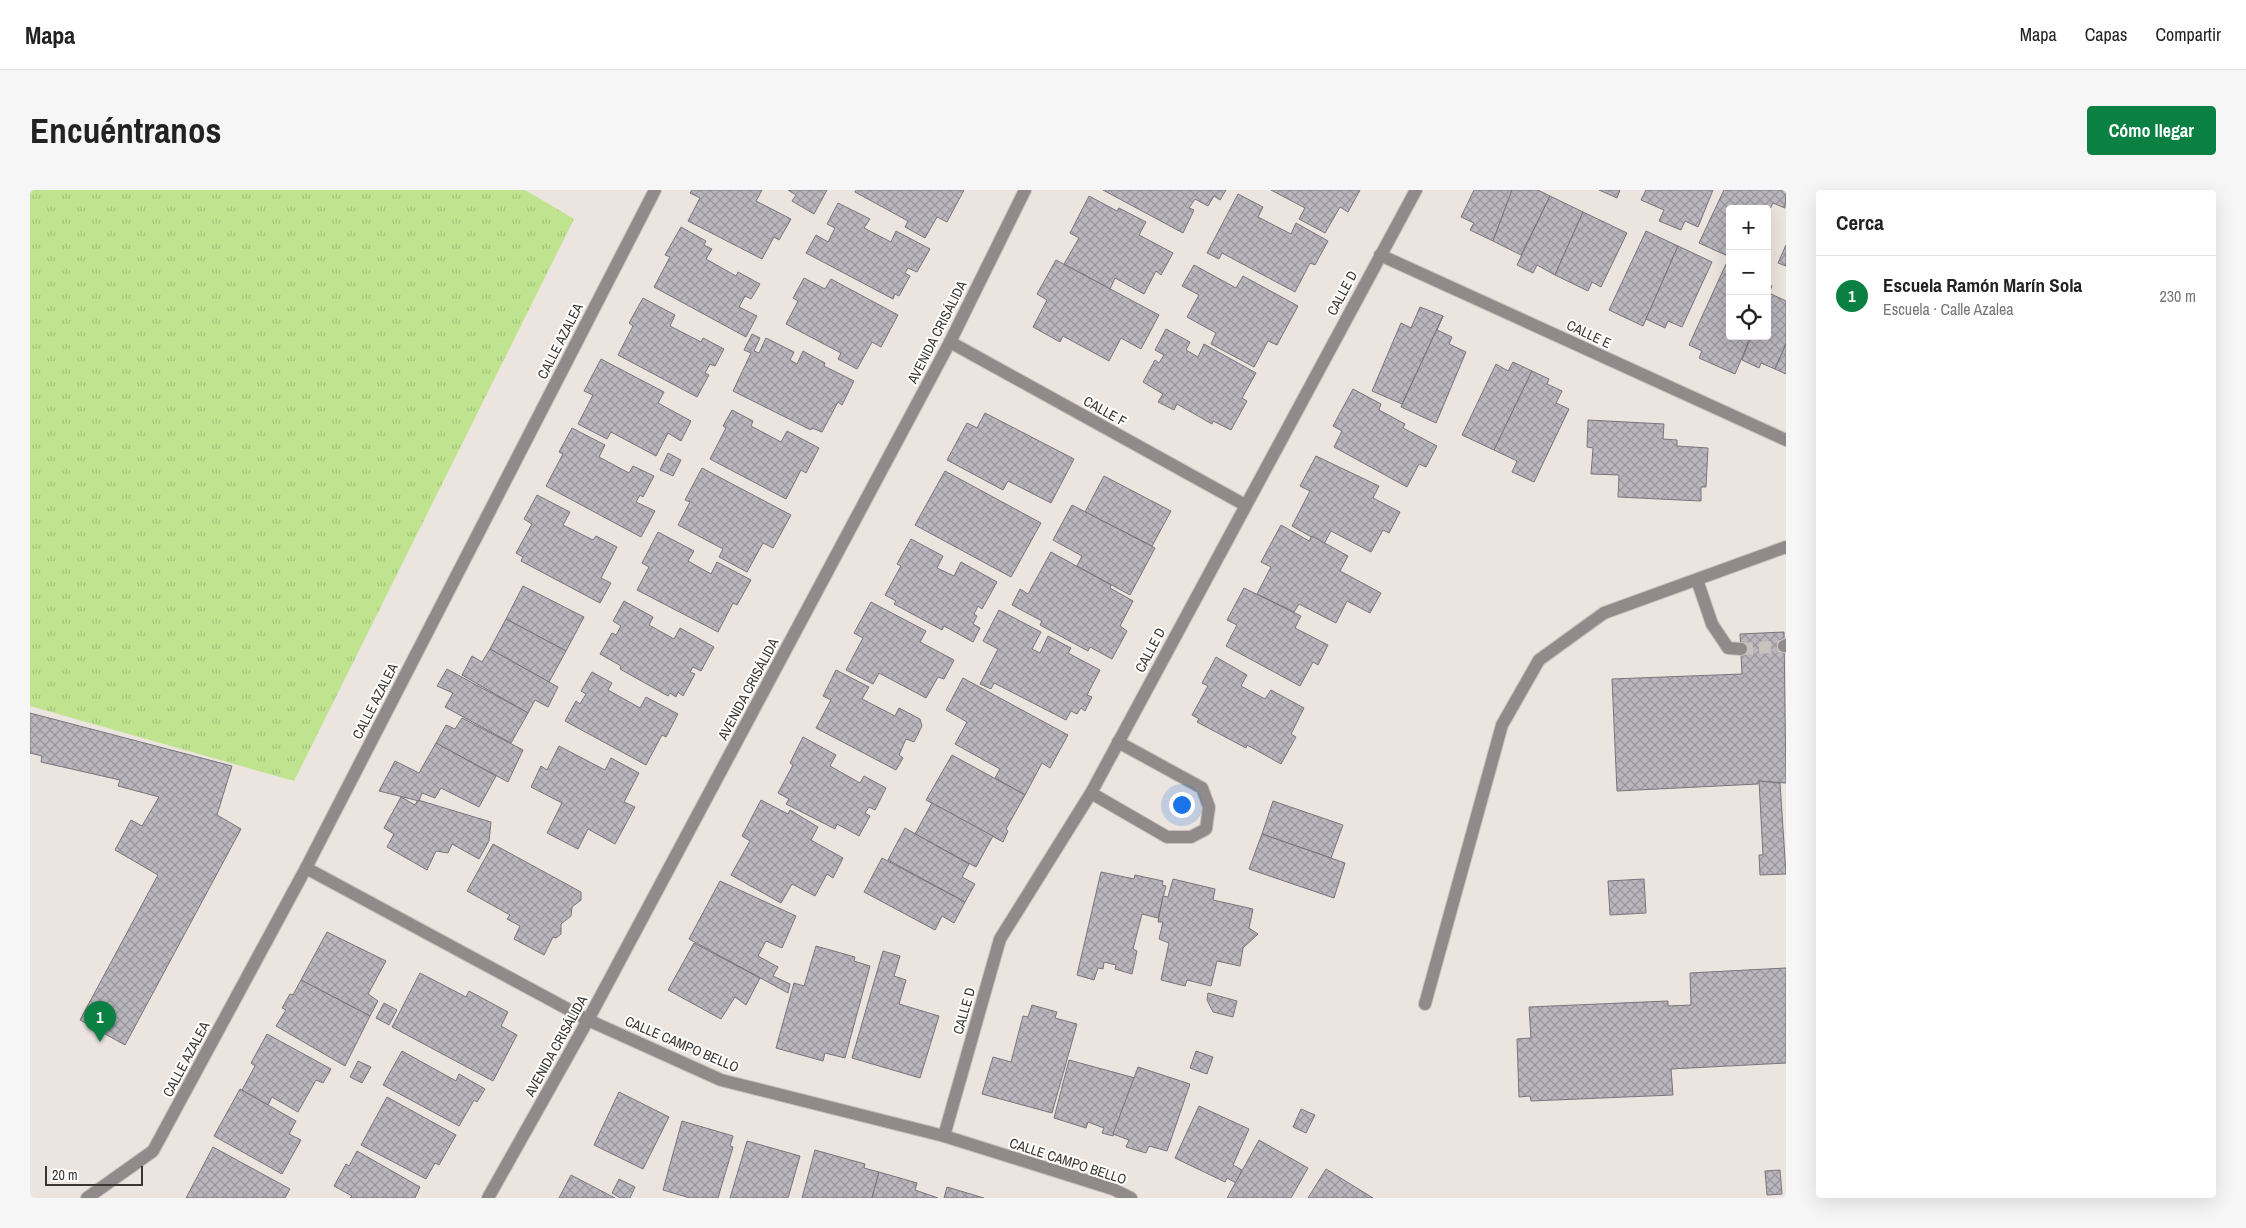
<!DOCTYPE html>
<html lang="es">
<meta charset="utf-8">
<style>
body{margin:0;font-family:"Archivo Narrow",sans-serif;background:#f6f6f6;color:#222}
.controls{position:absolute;right:15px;top:15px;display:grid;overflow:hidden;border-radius:5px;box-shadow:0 5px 20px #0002}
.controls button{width:45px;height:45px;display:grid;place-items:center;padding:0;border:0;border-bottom:1px solid #e0e0e0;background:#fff;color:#222;font:25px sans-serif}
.scale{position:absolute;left:15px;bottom:12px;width:98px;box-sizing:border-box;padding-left:5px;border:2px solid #393634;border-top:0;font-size:14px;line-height:18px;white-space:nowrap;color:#393634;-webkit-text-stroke:4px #fff;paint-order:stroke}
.you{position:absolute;left:1151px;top:614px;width:18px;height:18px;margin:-12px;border:4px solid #fff;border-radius:50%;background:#1a73e8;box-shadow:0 0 0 8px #1a73e833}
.badge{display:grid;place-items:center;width:32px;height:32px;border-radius:50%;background:#0b8043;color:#fff;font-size:16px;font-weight:700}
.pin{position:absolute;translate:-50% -41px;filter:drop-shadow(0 1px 2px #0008)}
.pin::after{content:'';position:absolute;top:26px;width:18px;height:15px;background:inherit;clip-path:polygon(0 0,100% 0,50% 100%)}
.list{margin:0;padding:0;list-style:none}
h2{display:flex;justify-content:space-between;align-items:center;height:65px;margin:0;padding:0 20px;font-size:21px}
h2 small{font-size:16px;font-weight:400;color:#767676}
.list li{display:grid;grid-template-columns:32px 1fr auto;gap:15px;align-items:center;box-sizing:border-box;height:80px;padding:0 20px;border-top:1px solid #e0e0e0}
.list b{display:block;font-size:19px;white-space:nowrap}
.list p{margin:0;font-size:16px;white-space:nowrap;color:#767676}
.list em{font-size:16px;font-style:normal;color:#767676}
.icon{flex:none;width:28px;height:28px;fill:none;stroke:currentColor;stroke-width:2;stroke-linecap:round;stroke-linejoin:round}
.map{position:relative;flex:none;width:1756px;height:1008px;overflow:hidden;border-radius:5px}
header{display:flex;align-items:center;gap:30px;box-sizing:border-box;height:70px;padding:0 25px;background:#fff;border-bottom:1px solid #e0e0e0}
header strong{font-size:24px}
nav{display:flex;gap:28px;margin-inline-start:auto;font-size:18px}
.intro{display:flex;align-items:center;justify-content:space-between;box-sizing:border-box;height:120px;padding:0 30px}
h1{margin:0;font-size:35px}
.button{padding:12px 22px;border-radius:5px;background:#0b8043;color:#fff;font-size:18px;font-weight:700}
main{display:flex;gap:30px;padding:0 30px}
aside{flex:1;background:#fff;border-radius:5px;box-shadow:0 5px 20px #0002}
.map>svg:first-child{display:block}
</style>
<header>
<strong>Mapa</strong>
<nav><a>Mapa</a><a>Capas</a><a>Compartir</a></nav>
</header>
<div class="intro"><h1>Encuéntranos</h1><a class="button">Cómo llegar</a></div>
<main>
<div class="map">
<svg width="1756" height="1008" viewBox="0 0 1756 1008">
<defs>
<pattern id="park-tufts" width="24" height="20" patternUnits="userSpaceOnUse" patternTransform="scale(1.25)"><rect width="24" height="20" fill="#bfe38f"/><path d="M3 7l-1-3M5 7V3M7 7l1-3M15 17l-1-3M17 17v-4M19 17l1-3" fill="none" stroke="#a5c37c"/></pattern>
<pattern id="building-cross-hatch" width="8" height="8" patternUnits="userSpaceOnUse" patternTransform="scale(1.25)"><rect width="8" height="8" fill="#bab6be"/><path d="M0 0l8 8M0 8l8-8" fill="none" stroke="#98959b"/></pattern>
</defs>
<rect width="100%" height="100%" fill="#ece4de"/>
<polygon fill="url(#park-tufts)" points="0,0 495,0 544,29 264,591 0,516"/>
<g fill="url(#building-cross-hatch)" stroke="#79757c">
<polygon points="662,0 732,0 726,11 761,29 749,50 744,47 732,69 658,31 670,8 660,3"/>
<polygon points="758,0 797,0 784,24 762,11 766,5"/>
<polygon points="826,0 934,0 917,32 907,27 895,48 875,37 878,31 825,2"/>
<polygon points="1073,0 1196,0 1190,10 1184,6 1178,16 1165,9 1159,18 1164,20 1153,43"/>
<polygon points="1241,0 1330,0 1318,22 1310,17 1295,43 1269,29 1275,18"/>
<polygon points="1444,0 1482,0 1463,51 1440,40 1444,33 1431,27"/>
<polygon points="1482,0 1508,0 1520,6 1491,65 1463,51"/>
<polygon points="1569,0 1590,0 1587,8"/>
<polygon points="1616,0 1683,0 1668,37 1655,31 1651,40 1629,31 1634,20 1611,10"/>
<polygon points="1694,0 1756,0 1755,18 1743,13 1737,25 1737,19 1700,19 1700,67 1669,53"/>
<polygon points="1208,4 1233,17 1228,27 1261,44 1266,33 1298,51 1285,75 1280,73 1265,102 1192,63 1189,69 1177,63"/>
<polygon points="1059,6 1087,21 1089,18 1116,32 1109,45 1143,63 1131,85 1126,81 1114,104 1085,88 1080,99 1034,74 1049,48 1040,43"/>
<polygon points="1520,6 1553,22 1525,85 1507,75 1503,83 1487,75"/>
<polygon points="808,13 840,29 834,38 861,52 866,41 900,59 887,82 878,78 875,83 880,86 869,106 865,104 863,109 776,63 786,45 798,52 805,38 797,34"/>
<polygon points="1553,22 1597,43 1571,97 1562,92 1558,101 1525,85"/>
<polygon points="651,37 676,51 674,55 682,59 676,69 706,86 708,82 730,94 721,109 715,106 709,117 727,126 716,147 624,97 640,67 635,65"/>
<polygon points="1616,41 1648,56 1613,136 1579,120"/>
<polygon points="1756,55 1756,76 1748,73"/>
<polygon points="1648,56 1682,72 1652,137 1638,131 1635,138 1616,129"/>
<polygon points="1026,70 1129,125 1111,159 1091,148 1079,171 1033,146 1030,152 1003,137 1017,110 1007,104"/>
<polygon points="1696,74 1700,76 1700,146 1721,146 1705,184 1669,168 1672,161 1659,155"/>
<polygon points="1164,75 1206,98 1213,86 1268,116 1247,155 1238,151 1224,177 1181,154 1186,143 1157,127 1169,105 1152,96"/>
<polygon points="774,88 795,99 801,89 868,125 851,157 842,152 827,179 808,169 811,163 756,134 768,111 763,108"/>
<polygon points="1737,93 1742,96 1737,108"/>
<polygon points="1739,103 1756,111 1756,154 1745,179 1731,173 1729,178 1712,170 1721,146 1737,146 1737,108"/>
<polygon points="613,108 645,125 640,136 671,152 673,148 694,159 685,176 680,174 675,183 679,185 667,207 588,165 603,136 599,133"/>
<polygon points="1390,117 1413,126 1372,214 1342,201 1371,133 1381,138"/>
<polygon points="1413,126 1407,140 1422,147 1419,154 1436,162 1406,233 1371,217"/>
<polygon points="1136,139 1160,152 1156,160 1168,167 1174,154 1226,183 1212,208 1217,211 1201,240 1183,231 1182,234 1147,214 1144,220 1128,212 1133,204 1113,192 1125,170 1129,173 1134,165 1125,160"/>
<polygon points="722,144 730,148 724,161 729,163 736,148 764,162 760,170 767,174 773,161 795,173 794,176 824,191 812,215 808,212 792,242 782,238 781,240 703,201 721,163 714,160"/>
<polygon points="1756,154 1756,184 1745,179"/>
<polygon points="571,169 634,202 628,213 661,231 651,251 638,243 626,266 581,242 577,249 548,234 563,205 554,201"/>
<polygon points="1483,172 1502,181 1464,260 1432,245 1466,174 1478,181"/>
<polygon points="1502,181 1519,189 1517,194 1532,201 1526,213 1539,219 1504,292 1482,282 1487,271 1464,260"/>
<polygon points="1323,199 1351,214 1349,220 1375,234 1373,238 1407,256 1396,277 1389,274 1377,297 1304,257 1312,241 1303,236"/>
<polygon points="702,220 723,231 721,236 751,252 757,241 789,258 776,283 771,280 756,309 680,269 696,238 693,236"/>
<polygon points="955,223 1044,269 1021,313 978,291 973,300 917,270 937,233 947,238"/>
<polygon points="1558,230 1634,234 1633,249 1647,250 1647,256 1678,258 1676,297 1671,297 1671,311 1588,307 1589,285 1561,284 1563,258 1557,257"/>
<polygon points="542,238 575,255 569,267 599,283 603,276 624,286 613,307 610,305 606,312 625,321 611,347 516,296 533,264 529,262"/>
<polygon points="638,263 651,270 643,286 630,280"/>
<polygon points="1286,266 1349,296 1343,308 1370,322 1359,343 1353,340 1341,362 1301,341 1294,354 1262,336 1280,301 1270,296"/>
<polygon points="672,278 761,325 743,358 733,353 717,382 689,367 693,359 648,335 660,312 655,310"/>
<polygon points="915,281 1011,333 981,387 885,335"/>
<polygon points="1074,286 1141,321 1122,356 1055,322"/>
<polygon points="507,305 540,322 533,335 563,350 566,346 587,357 571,388 581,393 570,413 491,371 493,367 486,363 502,334 494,329"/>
<polygon points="1042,315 1125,358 1100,405 1047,376 1052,366 1023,350"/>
<polygon points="1251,335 1279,351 1282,346 1318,366 1310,381 1351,403 1340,423 1317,411 1306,433 1269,414 1264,422 1227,404 1241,377 1231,372"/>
<polygon points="628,342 664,361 658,371 681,384 687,372 721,390 707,415 703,413 688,442 607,400 619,377 612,373"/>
<polygon points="881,349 913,366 907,378 924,386 931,372 967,392 952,419 948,416 944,424 947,426 943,434 950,438 943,452 914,436 912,440 864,414 866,411 855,405 871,376 867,374"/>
<polygon points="1021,362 1081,395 1080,398 1103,411 1090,436 1097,441 1082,469 1060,457 1058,461 1010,435 1012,431 982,415 990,399 998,404"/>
<polygon points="493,396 554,427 536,461 476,429"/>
<polygon points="1214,398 1271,426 1265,438 1298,455 1288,475 1283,472 1270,496 1196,456 1207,435 1197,430"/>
<polygon points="594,411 623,427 619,435 644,449 650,438 684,457 671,481 663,477 660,482 665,484 653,506 648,502 646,507 640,503 638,506 590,479 591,476 570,464 582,443 586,445 591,436 583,431"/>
<polygon points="841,412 896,441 890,452 924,470 914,489 908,487 896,508 849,483 843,494 816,480 833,448 824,443"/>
<polygon points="969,420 1011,442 1002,459 1010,463 1018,446 1041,458 1038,463 1070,480 1057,505 1062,507 1055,521 1051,518 1047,524 1041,521 1036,530 964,493 961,499 950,494 968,459 953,451"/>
<polygon points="476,429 536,461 519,492 460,459"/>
<polygon points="1754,442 1756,593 1728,591 1728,594 1587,601 1582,489 1712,484 1710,444"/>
<polygon points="460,459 528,497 518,517 505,510 498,523 432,485 442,466 452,472"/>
<polygon points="1186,467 1217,485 1211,496 1235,509 1241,500 1274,518 1261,544 1266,547 1251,574 1217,555 1216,558 1167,532 1169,529 1162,525 1178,496 1172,493"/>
<polygon points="417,479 498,523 481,553 415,517 423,503 407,496"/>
<polygon points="806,480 839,497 832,509 865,526 869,518 890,529 892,536 884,552 876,549 869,565 873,568 866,580 786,538 801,510 793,506"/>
<polygon points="562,482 582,493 578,500 610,518 616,507 648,524 636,547 632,545 616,575 535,531 546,511 550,514 556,504 551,501"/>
<polygon points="933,488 1038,545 1020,578 1012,573 995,605 965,588 970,579 925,554 937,532 916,520"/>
<polygon points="0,523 202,576 187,625 211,639 95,855 50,830 128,685 85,660 101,630 112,636 129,607 88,596 90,590 11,572 12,566 0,563"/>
<polygon points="432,528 493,560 478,592 406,553 416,535 425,539"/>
<polygon points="773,547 806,565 800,576 830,593 834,586 856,598 845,620 839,617 835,623 840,626 829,646 807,634 805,639 756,614 759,609 748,603 763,575 760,573"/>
<polygon points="406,553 466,586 449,617 411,598 405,608 392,603 389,611 349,601 365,571 389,583"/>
<polygon points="529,556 575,580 581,568 609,583 594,612 605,617 585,654 558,639 548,659 517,643 532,613 501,597 511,576 517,580"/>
<polygon points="922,565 995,605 976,639 978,641 973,652 896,610"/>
<polygon points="1729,591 1750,593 1756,684 1730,685 1729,665 1733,665"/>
<polygon points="371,607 385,615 388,610 461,632 459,651 449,669 422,654 418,663 406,661 397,680 357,657 364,644 354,638"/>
<polygon points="731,610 758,624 760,620 788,637 781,650 813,668 803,688 797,684 785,706 762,694 751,713 701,685 720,651 712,646"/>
<polygon points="1243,611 1313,635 1301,668 1232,644"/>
<polygon points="902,613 963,646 946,677 885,644"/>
<polygon points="875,638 939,674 932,687 945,694 935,712 858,670"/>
<polygon points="1232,644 1315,673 1304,708 1219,679"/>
<polygon points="463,654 551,702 551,710 542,717 541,726 531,734 531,744 526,748 523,747 514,765 484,749 490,736 477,729 480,725 437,701"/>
<polygon points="852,668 935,712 924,733 912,726 905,740 834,702"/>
<polygon points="1071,682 1104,689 1105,685 1133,691 1132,695 1136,696 1128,728 1112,724 1103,759 1107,761 1102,784 1085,779 1086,775 1074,772 1073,779 1068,778 1064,790 1047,785"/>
<polygon points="1143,689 1185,699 1183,710 1223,719 1219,738 1228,744 1213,758 1210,776 1187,771 1181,796 1157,790 1155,796 1131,790 1139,753 1129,749 1133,732 1128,732 1133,706 1138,707"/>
<polygon points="1614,689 1616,723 1580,725 1578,691"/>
<polygon points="690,691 766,726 752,758 736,751 728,766 748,777 743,786 760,794 758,803 659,749"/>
<polygon points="297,742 356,771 338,804 348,811 340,826 271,790"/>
<polygon points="664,753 730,788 716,815 705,807 691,829 638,800"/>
<polygon points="786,756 825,767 824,771 840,776 815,868 795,863 793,871 746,858 764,793 774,796"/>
<polygon points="853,761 870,766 864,786 876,790 869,814 909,826 890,888 822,868"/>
<polygon points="1756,778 1756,873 1641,879 1643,905 1501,911 1500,906 1489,907 1487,849 1501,848 1499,817 1638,811 1638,816 1661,815 1660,783"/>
<polygon points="390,783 436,807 439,801 478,822 471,836 487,845 463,891 362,837"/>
<polygon points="271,790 340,826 315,876 246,836 256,820 252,818 260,804 263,805"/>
<polygon points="1178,803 1207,811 1203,827 1183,822 1177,810"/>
<polygon points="354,813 367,820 359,835 346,828"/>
<polygon points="1002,815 1027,822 1025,828 1047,834 1022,923 952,904 963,867 981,872 993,826 998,827"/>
<polygon points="237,844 301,879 293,893 286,890 268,922 242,907 238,915 212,900 225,876 221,873"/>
<polygon points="372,861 426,891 429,884 455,899 447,912 444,910 429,936 353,895"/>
<polygon points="1166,861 1183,867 1177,884 1160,878"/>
<polygon points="1039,870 1105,888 1083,946 1072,943 1074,938 1058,932 1056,938 1024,928"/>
<polygon points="328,871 341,877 332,893 320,887"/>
<polygon points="1108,877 1160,894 1137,961 1119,956 1116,963 1096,957 1099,950 1083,944"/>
<polygon points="210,899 266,931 259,944 271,950 252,984 184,946"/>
<polygon points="589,902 639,927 613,979 564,955"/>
<polygon points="357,907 426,945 409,975 405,973 396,989 331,955"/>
<polygon points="1169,916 1219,939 1203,975 1212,980 1206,993 1197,988 1195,992 1145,968"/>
<polygon points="1271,919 1285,925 1276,943 1263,937"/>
<polygon points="652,931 703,946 700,956 703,957 688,1008 660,1008 633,1000"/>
<polygon points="1229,950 1278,978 1261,1008 1197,1008"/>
<polygon points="717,951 770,966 758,1008 700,1008"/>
<polygon points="183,957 260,999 255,1008 156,1008"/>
<polygon points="785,960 835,974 834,978 849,982 842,1008 772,1008"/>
<polygon points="327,961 390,997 385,1008 320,1008 322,1006 304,996 316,974 319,976"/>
<polygon points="1296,979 1343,1008 1278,1008"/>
<polygon points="1750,980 1752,1004 1737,1005 1735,981"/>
<polygon points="849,982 887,993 885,1000 908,1008 842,1008"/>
<polygon points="541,985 585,1008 529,1008"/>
<polygon points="589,989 605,997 600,1008 590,1008 582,1003"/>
<polygon points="917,997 954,1008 914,1008"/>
</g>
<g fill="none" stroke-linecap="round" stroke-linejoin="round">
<polyline stroke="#c8c1bc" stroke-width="12" stroke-dasharray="12 6" stroke-linecap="butt" points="1711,459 1754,456"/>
<defs>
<g id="minor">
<polyline points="1350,65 1756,250"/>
<polyline points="920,152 1215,315"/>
<polyline points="1667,390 1682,434 1698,458 1711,459"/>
<polyline points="1754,456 1756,455"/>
<polyline points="1061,603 1137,647 1161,647 1176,639 1179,617 1172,598 1088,552"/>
<polyline points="276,678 558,830 691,890 914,946 1083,999 1101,1008"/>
<polyline points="1395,814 1472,535 1509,470 1574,423 1756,357"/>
<polyline points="914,946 970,749 1061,603 1386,0"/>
<polyline points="57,1008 123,961 276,678 625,0"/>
<polyline points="458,1008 558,830 920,152 995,0"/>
</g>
</defs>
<use href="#minor" stroke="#c8c1bc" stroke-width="14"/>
<use href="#minor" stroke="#908b8a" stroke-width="12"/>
</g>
<g text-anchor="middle" stroke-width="4" stroke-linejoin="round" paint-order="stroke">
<g font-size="14" fill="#393634" stroke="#fff">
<text transform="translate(1312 103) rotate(-62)" y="5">CALLE D</text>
<text transform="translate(907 142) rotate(-63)" y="5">AVENIDA CRISÁLIDA</text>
<text transform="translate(1559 144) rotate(25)" y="5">CALLE E</text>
<text transform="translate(530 151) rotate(-63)" y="5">CALLE AZALEA</text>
<text transform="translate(1075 221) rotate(29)" y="5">CALLE F</text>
<text transform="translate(1120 460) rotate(-62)" y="5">CALLE D</text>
<text transform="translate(718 499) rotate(-62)" y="5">AVENIDA CRISÁLIDA</text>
<text transform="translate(345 511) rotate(-63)" y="5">CALLE AZALEA</text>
<text transform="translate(934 821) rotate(-74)" y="5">CALLE D</text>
<text transform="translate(652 854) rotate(23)" y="5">CALLE CAMPO BELLO</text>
<text transform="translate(526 856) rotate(-61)" y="5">AVENIDA CRISÁLIDA</text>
<text transform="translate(156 869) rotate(-62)" y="5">CALLE AZALEA</text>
<text transform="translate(1038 971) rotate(18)" y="5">CALLE CAMPO BELLO</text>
</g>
</g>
</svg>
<div class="controls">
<button>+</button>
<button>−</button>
<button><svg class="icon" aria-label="locate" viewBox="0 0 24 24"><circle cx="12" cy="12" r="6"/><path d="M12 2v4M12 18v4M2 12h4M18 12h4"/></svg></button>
</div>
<div class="scale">20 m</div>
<div class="you"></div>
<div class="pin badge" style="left:70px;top:852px">1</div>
</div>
<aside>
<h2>Cerca<small></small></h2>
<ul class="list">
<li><span class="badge">1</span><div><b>Escuela Ramón Marín Sola</b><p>Escuela · Calle Azalea</p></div><em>230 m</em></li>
</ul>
</aside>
</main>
